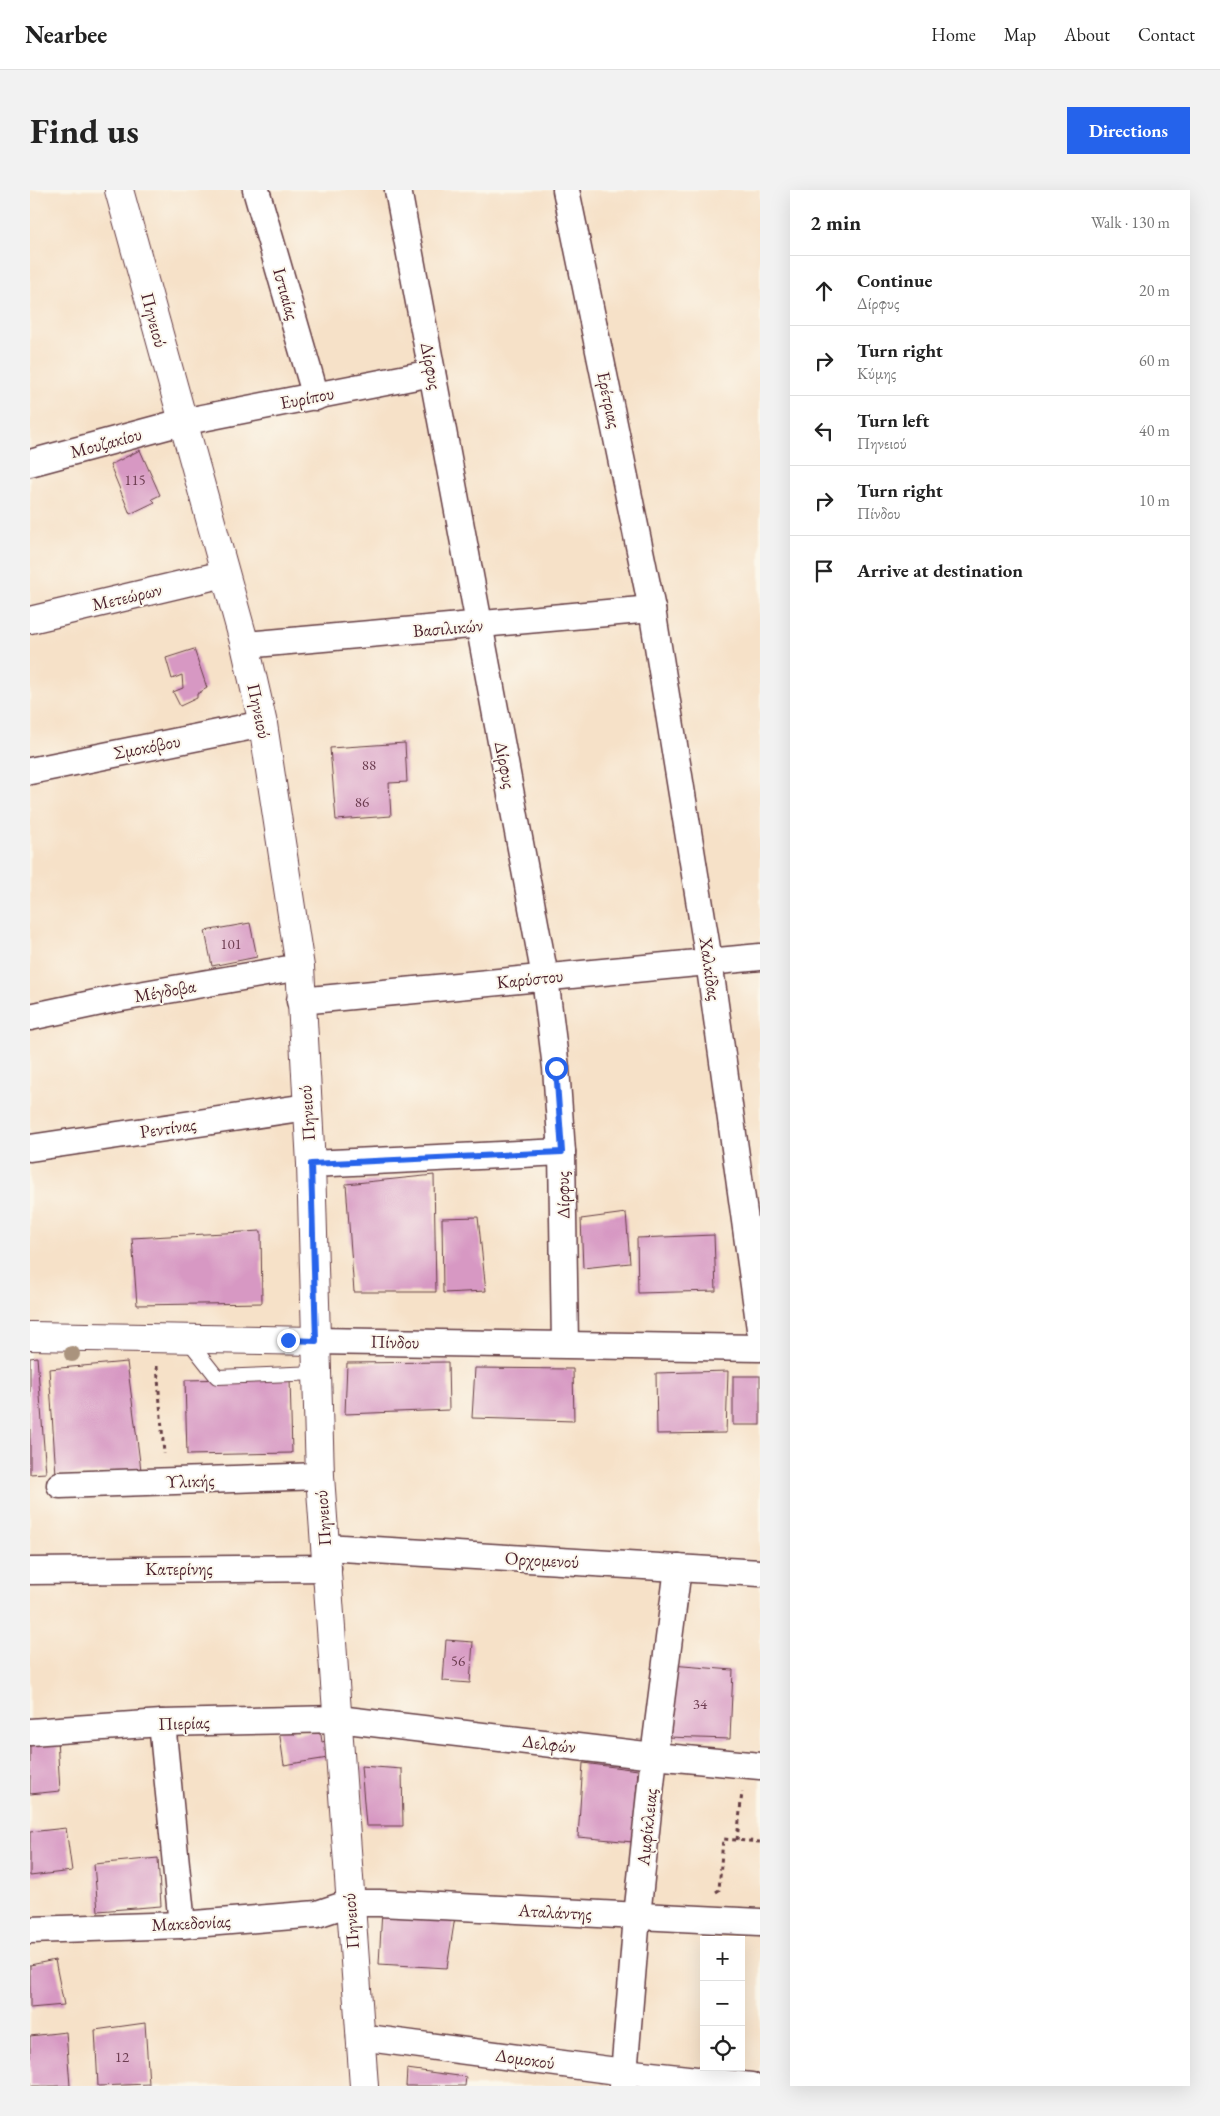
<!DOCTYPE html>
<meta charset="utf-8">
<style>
body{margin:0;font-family:"EB Garamond",serif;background:#f2f2f2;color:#222}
.controls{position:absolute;right:15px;bottom:15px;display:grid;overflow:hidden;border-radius:0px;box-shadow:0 5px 20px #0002}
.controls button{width:45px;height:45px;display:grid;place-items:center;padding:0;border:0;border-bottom:1px solid #e0e0e0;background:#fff;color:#222;font:25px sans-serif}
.stop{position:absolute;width:15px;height:15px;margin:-11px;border:4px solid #2563eb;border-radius:50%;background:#fff}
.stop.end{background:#2563eb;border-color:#fff;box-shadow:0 1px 5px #0008}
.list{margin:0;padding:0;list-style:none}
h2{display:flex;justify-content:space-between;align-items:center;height:65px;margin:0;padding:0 20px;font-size:21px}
h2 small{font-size:16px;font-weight:400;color:#767676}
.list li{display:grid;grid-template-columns:32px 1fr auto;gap:15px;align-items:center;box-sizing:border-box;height:70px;padding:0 20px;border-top:1px solid #e0e0e0}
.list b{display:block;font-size:19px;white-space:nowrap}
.list p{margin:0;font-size:16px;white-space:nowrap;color:#767676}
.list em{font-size:16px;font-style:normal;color:#767676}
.icon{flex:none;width:28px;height:28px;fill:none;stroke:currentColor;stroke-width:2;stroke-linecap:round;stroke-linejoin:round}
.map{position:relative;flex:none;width:730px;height:1896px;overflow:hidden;border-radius:0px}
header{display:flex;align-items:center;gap:30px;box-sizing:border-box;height:70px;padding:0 25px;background:#fff;border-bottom:1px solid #e0e0e0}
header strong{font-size:24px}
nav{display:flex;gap:28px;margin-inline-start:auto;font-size:18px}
.intro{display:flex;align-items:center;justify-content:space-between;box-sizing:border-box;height:120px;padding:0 30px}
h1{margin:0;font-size:35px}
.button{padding:12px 22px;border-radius:0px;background:#2563eb;color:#fff;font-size:18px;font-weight:700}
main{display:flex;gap:30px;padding:0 30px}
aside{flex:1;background:#fff;border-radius:0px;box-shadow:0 5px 20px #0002}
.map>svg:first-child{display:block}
</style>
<header>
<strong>Nearbee</strong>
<nav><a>Home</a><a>Map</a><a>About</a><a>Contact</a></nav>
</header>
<div class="intro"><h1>Find us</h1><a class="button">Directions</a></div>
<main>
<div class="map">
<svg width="730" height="1896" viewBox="0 0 730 1896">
<rect width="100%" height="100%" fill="#fbf7ec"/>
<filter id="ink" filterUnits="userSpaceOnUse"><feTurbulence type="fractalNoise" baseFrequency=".02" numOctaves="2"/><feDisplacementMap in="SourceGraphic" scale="10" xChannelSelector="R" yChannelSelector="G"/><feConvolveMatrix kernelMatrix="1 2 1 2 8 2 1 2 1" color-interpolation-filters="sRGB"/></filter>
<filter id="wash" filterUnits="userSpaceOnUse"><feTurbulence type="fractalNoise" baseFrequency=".0096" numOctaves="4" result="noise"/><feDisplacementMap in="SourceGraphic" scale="20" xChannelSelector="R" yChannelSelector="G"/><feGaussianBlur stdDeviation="1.12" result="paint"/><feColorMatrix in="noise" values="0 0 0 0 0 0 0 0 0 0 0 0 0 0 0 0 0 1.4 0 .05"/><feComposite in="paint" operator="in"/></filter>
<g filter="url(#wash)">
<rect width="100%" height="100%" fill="#f6e1c8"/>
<g id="blocks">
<g fill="#d798c3">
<polygon points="110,260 130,305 122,309 125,312 100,324 80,275"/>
<polygon points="164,459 177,498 167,504 167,508 150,516 143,502 153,498 152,485 142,489 136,468"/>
<polygon points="375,553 377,592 359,593 361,626 306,630 300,558"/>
<polygon points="220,733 227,767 182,776 175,741"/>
<polygon points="404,985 406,1102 324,1102 316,994"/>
<polygon points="596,1023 600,1073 553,1078 551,1029"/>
<polygon points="448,1027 456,1101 413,1103 412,1028"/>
<polygon points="231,1041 232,1113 107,1115 102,1048"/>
<polygon points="684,1045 686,1101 608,1103 607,1048"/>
<polygon points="7,1167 16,1283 0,1284 0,1168"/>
<polygon points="97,1172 111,1280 26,1285 19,1179"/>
<polygon points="418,1172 419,1220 315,1224 317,1173"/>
<polygon points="445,1178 543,1179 544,1231 442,1228"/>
<polygon points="698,1181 696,1243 627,1244 626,1183"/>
<rect x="703" y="1186" width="27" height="49"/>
<polygon points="260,1188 262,1263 157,1265 155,1190"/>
<polygon points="416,1450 443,1452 440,1493 413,1491"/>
<polygon points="641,1475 703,1480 700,1549 637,1547"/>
<polygon points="263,1538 264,1544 285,1541 291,1545 292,1552 296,1551 298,1568 254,1575 249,1540"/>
<polygon points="27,1548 30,1601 0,1604 0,1550"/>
<polygon points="553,1573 608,1580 603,1652 548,1647"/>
<polygon points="331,1576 372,1579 373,1636 336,1636"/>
<polygon points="36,1638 42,1681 0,1686 0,1642"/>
<polygon points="128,1668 131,1716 68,1721 64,1674"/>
<polygon points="352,1720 425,1727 417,1778 349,1774"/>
<polygon points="25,1770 34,1815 0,1818 0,1775"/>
<polygon points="115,1833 119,1894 68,1896 65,1840"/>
<polygon points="36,1842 40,1896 0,1896 0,1846"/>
<polygon points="377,1879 436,1887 435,1896 376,1896"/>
</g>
</g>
</g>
<g filter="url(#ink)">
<use href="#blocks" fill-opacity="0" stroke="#643c43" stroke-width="1"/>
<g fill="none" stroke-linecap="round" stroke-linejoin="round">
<defs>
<polyline id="lane" points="157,1149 187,1187 287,1183"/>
<g id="street">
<polyline points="226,0 286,207"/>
<polyline points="368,0 515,787 526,878 532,962 535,1154"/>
<polyline points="536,0 622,419 679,771 730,1139"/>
<polyline points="0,273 152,232 402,183"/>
<polyline points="0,430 194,384"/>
<polyline points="215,455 622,419"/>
<polyline points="0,581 233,534"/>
<polyline points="270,811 730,767"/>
<polyline points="0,827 80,810 270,777"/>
<polyline points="0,958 277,917"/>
<polyline points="281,974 532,962"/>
<polyline points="286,1151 730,1158"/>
<polyline points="30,1295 290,1286"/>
<polyline points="295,1357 730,1383"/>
<polyline points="0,1381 298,1378"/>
<polyline points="132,1533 152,1735"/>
<polyline points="0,1542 132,1533 308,1529 624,1566 730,1576"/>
<polyline points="0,1740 152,1735 287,1724 320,1713 349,1713 730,1732"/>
<polyline points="330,1847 594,1882 721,1896"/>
<polyline points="593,1896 607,1726 624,1566 648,1378"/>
</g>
<g id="secondary">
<polyline points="89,0 215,455 233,534 270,777 281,974 290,1286 334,1896"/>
<polyline points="0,1146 286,1151"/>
</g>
</defs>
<use href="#lane" stroke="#643c43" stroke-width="16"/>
<use href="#street" stroke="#643c43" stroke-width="29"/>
<use href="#secondary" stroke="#643c43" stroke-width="30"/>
<g stroke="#643c43" stroke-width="3" stroke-dasharray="4 4" stroke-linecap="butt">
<polyline points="127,1176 134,1264"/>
<polyline points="707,1650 712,1602"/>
<polyline points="686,1702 689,1700 693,1649 730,1652"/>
</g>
<use href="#lane" stroke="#fff" stroke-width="14"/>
<use href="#street" stroke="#fff" stroke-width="26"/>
<use href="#secondary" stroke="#fff" stroke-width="28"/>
</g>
<circle fill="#aa937d" cx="42" cy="1164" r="8"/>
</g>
<g fill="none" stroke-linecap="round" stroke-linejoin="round" filter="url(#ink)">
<polyline stroke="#2563eb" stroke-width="6" points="258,1150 286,1151 281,974 532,962 526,878"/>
</g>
<g text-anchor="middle" stroke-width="4" stroke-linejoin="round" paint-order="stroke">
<g font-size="15" fill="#6d3d51">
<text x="105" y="295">115</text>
<text x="339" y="580">88</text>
<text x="332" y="617">86</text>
<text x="201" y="759">101</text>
<text x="428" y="1476">56</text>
<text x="670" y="1519">34</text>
<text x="92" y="1872">12</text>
</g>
<g font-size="18" fill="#4a1f2b" stroke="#fbf7ec">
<text transform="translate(256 104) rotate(74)" y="6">Ιστιαίας</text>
<text transform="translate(124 130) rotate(75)" y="6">Πηνειού</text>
<text transform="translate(401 176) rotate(79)" y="6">Δίρφυς</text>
<text transform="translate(277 208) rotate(-11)" y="6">Ευρίπου</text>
<text transform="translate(579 210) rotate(78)" y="6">Ερέτριας</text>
<text transform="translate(76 253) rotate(-15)" y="6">Μουζακίου</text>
<text transform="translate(97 407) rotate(-13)" y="6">Μετεώρων</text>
<text transform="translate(418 438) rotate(-5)" y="6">Βασιλικών</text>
<text transform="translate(229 521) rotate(78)" y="6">Πηνειού</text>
<text transform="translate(117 557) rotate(-11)" y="6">Σμοκόβου</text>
<text transform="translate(475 575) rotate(79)" y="6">Δίρφυς</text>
<text transform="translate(680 779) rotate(82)" y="6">Χαλκίδας</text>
<text transform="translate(500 789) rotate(-6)" y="6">Καρύστου</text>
<text transform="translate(135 801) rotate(-10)" y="6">Μέγδοβα</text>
<text transform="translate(277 923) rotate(-94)" y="6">Πηνειού</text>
<text transform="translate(138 938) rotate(-8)" y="6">Ρεντίνας</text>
<text transform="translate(533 1005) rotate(-91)" y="6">Δίρφυς</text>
<text transform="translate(365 1152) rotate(1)" y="6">Πίνδου</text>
<text transform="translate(160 1291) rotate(-2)" y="6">Υλικής</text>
<text transform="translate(293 1328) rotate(-94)" y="6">Πηνειού</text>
<text transform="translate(512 1370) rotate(3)" y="6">Ορχομενού</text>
<text x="149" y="1385">Κατερίνης</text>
<text transform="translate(154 1533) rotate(-2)" y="6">Πιερίας</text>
<text transform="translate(519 1554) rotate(7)" y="6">Δελφών</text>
<text transform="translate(617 1637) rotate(-84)" y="6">Αμφίκλειας</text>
<text transform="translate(525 1722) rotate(3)" y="6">Αταλάντης</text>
<text transform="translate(321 1731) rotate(-94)" y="6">Πηνειού</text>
<text transform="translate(161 1733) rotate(-3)" y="6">Μακεδονίας</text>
<text transform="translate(495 1869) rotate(8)" y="6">Δομοκού</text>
</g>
</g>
</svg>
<div class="controls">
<button>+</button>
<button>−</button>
<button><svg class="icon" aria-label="locate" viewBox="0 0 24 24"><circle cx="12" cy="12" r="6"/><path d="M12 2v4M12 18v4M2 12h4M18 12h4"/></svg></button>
</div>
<div class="stop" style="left:526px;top:878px"></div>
<div class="stop end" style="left:258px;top:1150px"></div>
</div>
<aside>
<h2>2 min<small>Walk · 130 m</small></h2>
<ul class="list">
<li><svg class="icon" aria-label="ahead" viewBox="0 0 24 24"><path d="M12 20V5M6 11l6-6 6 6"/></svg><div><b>Continue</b><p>Δίρφυς</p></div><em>20 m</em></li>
<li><svg class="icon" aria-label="right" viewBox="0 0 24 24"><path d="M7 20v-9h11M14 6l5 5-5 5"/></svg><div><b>Turn right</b><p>Κύμης</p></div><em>60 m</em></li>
<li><svg class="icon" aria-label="left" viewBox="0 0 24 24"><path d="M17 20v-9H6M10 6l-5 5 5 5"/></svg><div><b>Turn left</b><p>Πηνειού</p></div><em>40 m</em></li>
<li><svg class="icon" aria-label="right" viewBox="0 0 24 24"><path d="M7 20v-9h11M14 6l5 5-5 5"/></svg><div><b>Turn right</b><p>Πίνδου</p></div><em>10 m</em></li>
<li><svg class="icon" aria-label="arrive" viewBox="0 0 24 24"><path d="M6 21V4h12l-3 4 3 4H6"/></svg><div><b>Arrive at destination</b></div></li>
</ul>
</aside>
</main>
